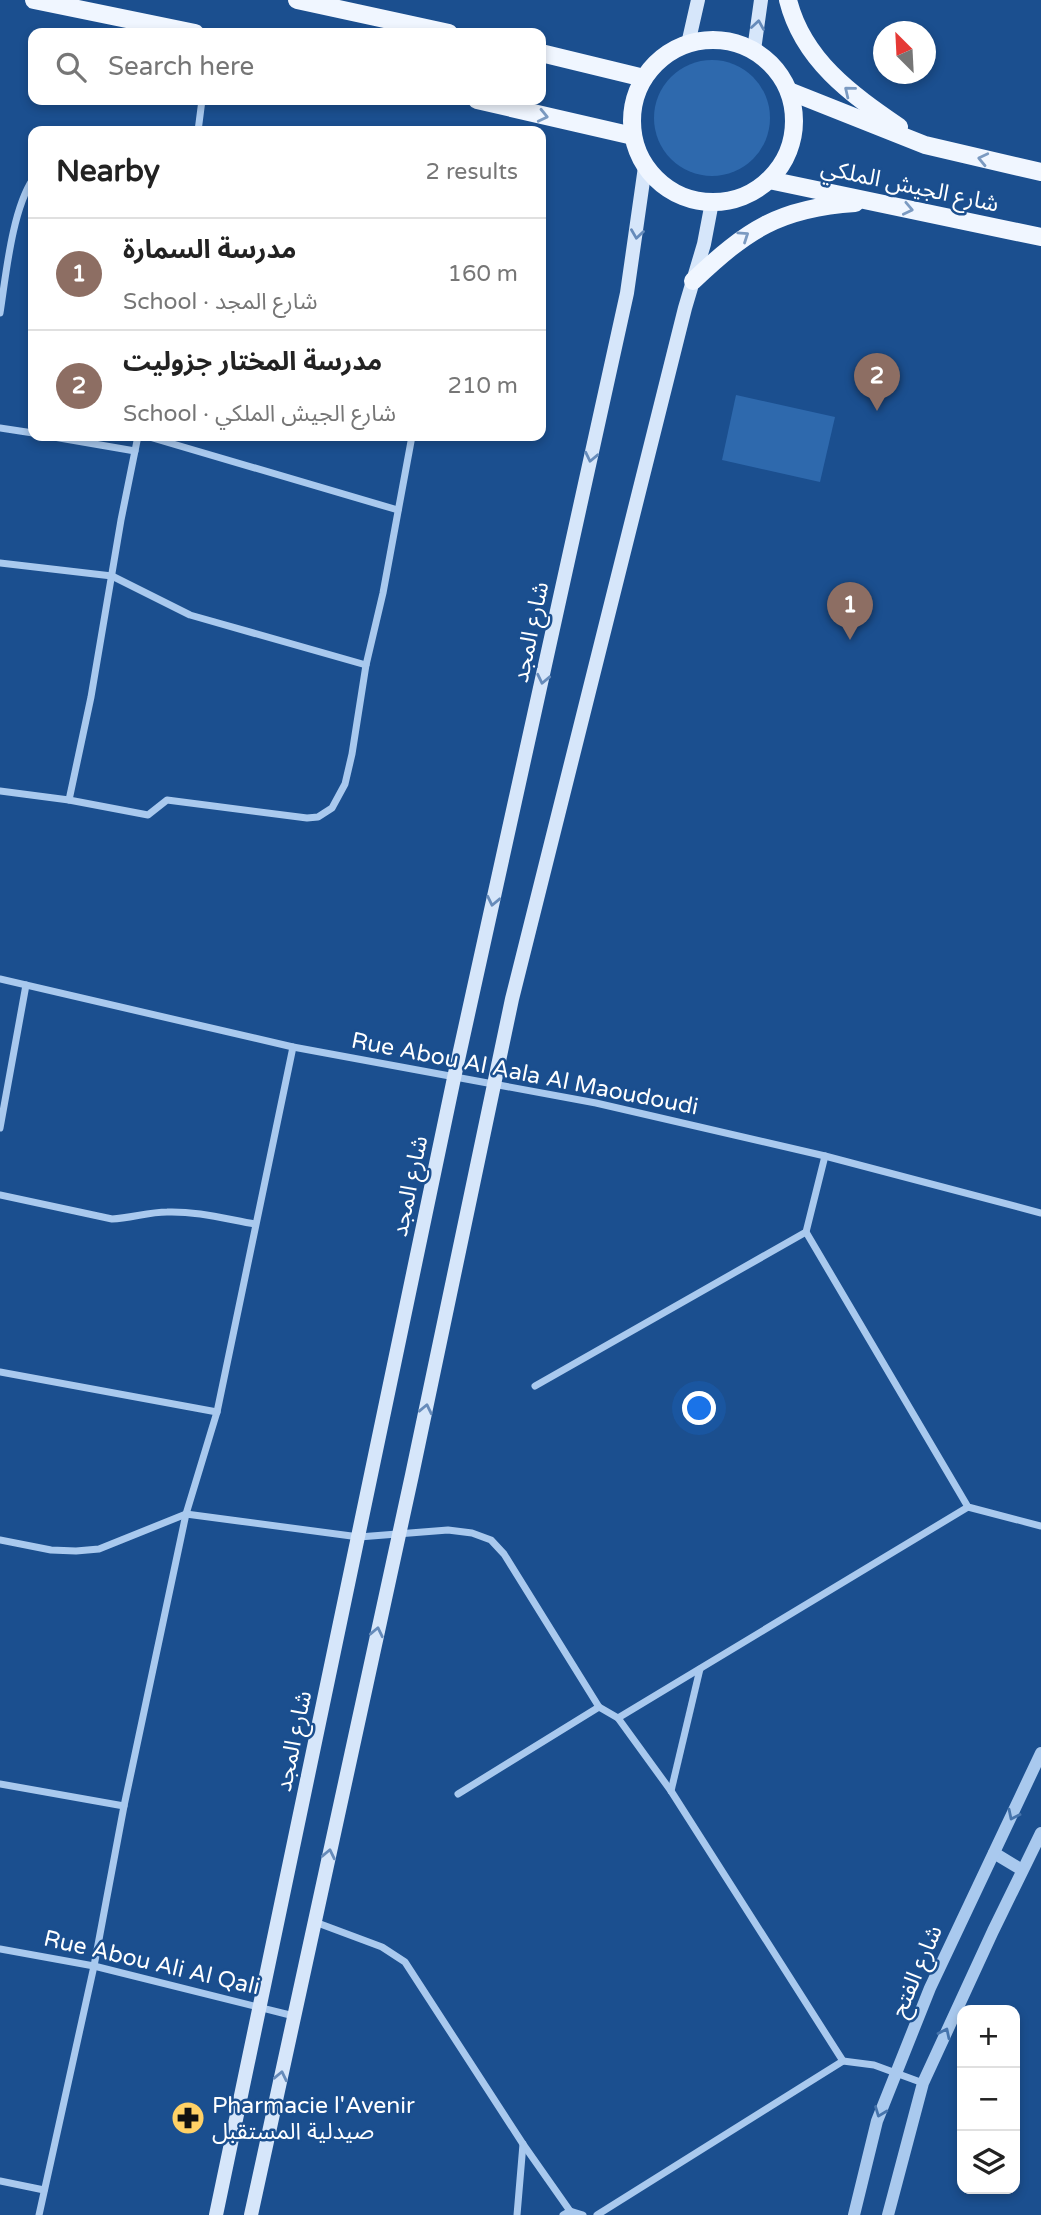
<!DOCTYPE html>
<meta charset="utf-8">
<style>
body{margin:0;font-family:"Varela Round","Noto Sans Arabic",sans-serif;background:#f6f6f6;color:#222}
.controls{position:absolute;right:21px;bottom:21px;display:grid;overflow:hidden;border-radius:14px;box-shadow:0 4px 10px #0003}
.controls button{width:63px;height:63px;display:grid;place-items:center;padding:0;border:0;border-bottom:2px solid #e0e0e0;background:#fff;color:#222;font:35px sans-serif}
.compass{position:absolute;left:873px;top:21px;width:63px;height:63px;border-radius:50%;background:#fff;box-shadow:0 4px 10px #0003;rotate:336deg}
.you{position:absolute;left:700px;top:1409px;width:24px;height:24px;margin:-18px;border:5px solid #fff;border-radius:50%;background:#1a73e8;box-shadow:0 0 0 10px #1a73e833}
.badge{display:grid;place-items:center;width:46px;height:46px;border-radius:50%;background:#857141;color:#fff;font-size:23px;font-weight:700}
.pin{position:absolute;translate:-50% -58px;filter:drop-shadow(0 2px 4px #0008)}
.pin::after{content:'';position:absolute;top:37px;width:24px;height:21px;background:inherit;clip-path:polygon(0 0,100% 0,50% 100%)}
.list{margin:0;padding:0;list-style:none}
h2{display:flex;justify-content:space-between;align-items:center;height:91px;margin:0;padding:0 28px;font-size:30px}
h2 small{font-size:23px;font-weight:400;color:#767676}
.list li{display:grid;grid-template-columns:46px 1fr auto;gap:21px;align-items:center;box-sizing:border-box;height:112px;padding:0 28px;border-top:2px solid #e0e0e0}
.list b{display:block;font-size:26px;white-space:nowrap}
.list p{margin:0;font-size:23px;white-space:nowrap;color:#767676}
.list em{font-size:23px;font-style:normal;color:#767676}
.icon{flex:none;width:38px;height:38px;fill:none;stroke:currentColor;stroke-width:2;stroke-linecap:round;stroke-linejoin:round}
.map{position:relative;flex:none;width:1041px;height:2215px;overflow:hidden}
.search{position:absolute;background:#fff;box-shadow:0 4px 10px #0003;left:28px;top:28px;width:518px;height:77px;display:flex;align-items:center;gap:18px;box-sizing:border-box;padding:0 24px;border-radius:14px;color:#767676;font-size:26px}
.panel{position:absolute;background:#fff;box-shadow:0 4px 10px #0003;left:28px;top:126px;width:518px;height:315px;border-radius:14px}
.map>svg:first-child{display:block}
</style>
<div class="map">
<svg width="1041" height="2215" viewBox="0 0 1041 2215">
<rect width="100%" height="100%" fill="#1b4f8f"/>
<g fill="#2e69ad">
<circle cx="712" cy="118" r="58"/>
<polygon points="736,395 835,417 820,482 722,460"/>
</g>
<g fill="none" stroke-linecap="round" stroke-linejoin="round">
<g stroke="#a9c9ee" stroke-width="7">
<polyline points="198,131 202,100"/>
<path d="M 0,313 C 6,275 12,210 33,179"/>
<polyline points="0,428 33,433"/>
<polyline points="48,436 135,451"/>
<polyline points="146,436 398,510"/>
<polyline points="0,563 112,576 190,615 366,665"/>
<polyline points="0,791 69,800 148,815 167,800 307,818 318,817 332,808 345,784 352,754 366,665 383,593 412,436"/>
<polyline points="69,800 91,697 121,520 138,436"/>
<polyline points="0,979 293,1047 596,1103 825,1156 1041,1213"/>
<polyline points="0,1128 26,985"/>
<path d="M 0,1195 L 112,1219 C 131,1218 149,1212 167,1212 C 196,1211 226,1219 255,1224"/>
<polyline points="806,1232 968,1507 1041,1526"/>
<polyline points="0,1372 217,1412"/>
<polyline points="535,1386 806,1232 825,1156"/>
<polyline points="0,1540 51,1550 76,1551 99,1549 186,1514 359,1537 448,1530 472,1533 491,1540 504,1554 599,1707"/>
<polyline points="618,1718 671,1791 843,2061"/>
<polyline points="0,1784 124,1806"/>
<polyline points="671,1791 700,1669"/>
<polyline points="458,1794 599,1707 618,1718 968,1507"/>
<polyline points="315,1922 382,1947 405,1962 523,2144 570,2211"/>
<polyline points="0,1949 94,1966 294,2016"/>
<polyline points="0,2181 44,2190"/>
<polyline points="39,2215 94,1966 124,1806 186,1514 217,1412 293,1047"/>
<polyline points="517,2215 523,2144"/>
<polyline points="563,2215 570,2211 583,2215"/>
<polyline points="597,2215 843,2061 874,2065 923,2083"/>
</g>
<g stroke="#a9c9ee" stroke-width="12">
<polyline points="994,1853 1022,1870"/>
<polyline points="854,2215 877,2121 930,1988 1041,1753"/>
<polyline points="888,2215 923,2083 993,1931 1041,1833"/>
</g>
<g stroke="#d6e6fa" stroke-width="14">
<polyline points="688,44 698,0"/>
<polyline points="754,50 761,0"/>
<polyline points="216,2215 454,1078 627,293 645,167"/>
<polyline points="251,2215 412,1475 512,999 685,308 704,244 712,202"/>
</g>
<g stroke="#f0f6ff" stroke-width="18">
<polyline points="34,0 195,33"/>
<polyline points="297,0 449,33"/>
<path d="M 788,0 C 803,60 851,94 899,127"/>
<circle cx="713" cy="121" r="81"/>
<polyline points="541,53 644,78"/>
<polyline points="789,91 925,145 1041,172"/>
<polyline points="477,100 633,136"/>
<polyline points="769,180 1041,237"/>
<path d="M 693,281 C 747,230 779,208 855,203"/>
</g>
</g>
<defs><path id="oneway-chevron" d="M-2-3.5L2.5 0L-2 3.5" fill="none" stroke-width="1.6" stroke-linecap="round" stroke-linejoin="round" transform="scale(1.75)"/></defs>
<g stroke="#668bba">
<use href="#oneway-chevron" transform="translate(758 25) rotate(-81)"/>
<use href="#oneway-chevron" transform="translate(637 234) rotate(98)"/>
<use href="#oneway-chevron" transform="translate(591 457) rotate(102)"/>
<use href="#oneway-chevron" transform="translate(543 679) rotate(102)"/>
<use href="#oneway-chevron" transform="translate(493 901) rotate(102)"/>
<use href="#oneway-chevron" transform="translate(426 1409) rotate(-78)"/>
<use href="#oneway-chevron" transform="translate(377 1632) rotate(-78)"/>
<use href="#oneway-chevron" transform="translate(329 1854) rotate(-78)"/>
<use href="#oneway-chevron" transform="translate(281 2076) rotate(-78)"/>
</g>
<g stroke="#7b9ac1">
<use href="#oneway-chevron" transform="translate(849 91) rotate(-141)"/>
<use href="#oneway-chevron" transform="translate(543 116) rotate(13)"/>
<use href="#oneway-chevron" transform="translate(983 159) rotate(-167)"/>
<use href="#oneway-chevron" transform="translate(908 209) rotate(12)"/>
<use href="#oneway-chevron" transform="translate(744 236) rotate(-34)"/>
</g>
<g stroke="#4674ac">
<use href="#oneway-chevron" transform="translate(1013 1815) rotate(116)"/>
<use href="#oneway-chevron" transform="translate(945 2033) rotate(-64)"/>
<use href="#oneway-chevron" transform="translate(880 2112) rotate(111)"/>
</g>
<defs>
<symbol id="pharmacy-disc" viewBox="-11 -11 22 22"><circle r="9.5" fill="#ffd166" stroke="#1b4f8f"/><path d="M-2-6h4v4h4v4h-4v4h-4v-4h-4v-4h4Z" fill="#111"/></symbol>
</defs>
<g fill-rule="evenodd">
<use href="#pharmacy-disc" x="169" y="2099" width="38" height="38"/>
</g>
<g text-anchor="middle" stroke-width="5" stroke-linejoin="round" paint-order="stroke">
<g font-size="23" fill="#fff" stroke="#1b4f8f">
<text transform="translate(910 185) rotate(12)" y="8">شارع الجيش الملكي</text>
<text transform="translate(530 632) rotate(-78)" y="8">شارع المجد</text>
<text transform="translate(525 1073) rotate(11)" y="8">Rue Abou Al Aala Al Maoudoudi</text>
<text transform="translate(409 1186) rotate(-78)" y="8">شارع المجد</text>
<text transform="translate(293 1741) rotate(-78)" y="8">شارع المجد</text>
<text transform="translate(152 1962) rotate(13)" y="8">Rue Abou Ali Al Qali</text>
<text transform="translate(916 1971) rotate(-67)" y="8">شارع الفتح</text>
</g>
<g font-size="23" fill="#fff" stroke="#1b4f8f" text-anchor="start">
<text x="212" y="2113">Pharmacie l'Avenir<tspan x="212" dy="26">صيدلية المستقبل</tspan></text>
</g>
</g>
</svg>
<div class="controls">
<button>+</button>
<button>−</button>
<button><svg class="icon" aria-label="layers" viewBox="0 0 24 24"><path d="M12 4l9 5-9 5-9-5zM3 14l9 5 9-5"/></svg></button>
</div>
<svg class="compass" viewBox="-18 -18 36 36"><path d="M0-13l5 13h-10z" fill="#e53935"/><path d="M0 13l5-13h-10z" fill="#767676"/></svg>
<div class="you"></div>
<div class="pin badge" style="left:850px;top:640px;background:#8d6e63">1</div>
<div class="pin badge" style="left:877px;top:411px;background:#8d6e63">2</div>
<div class="search"><svg class="icon" aria-label="search" viewBox="0 0 24 24"><circle cx="10" cy="10" r="6"/><path d="M15 15l6 6"/></svg>Search here</div>
<section class="panel">
<h2>Nearby<small>2 results</small></h2>
<ul class="list">
<li><span class="badge" style="background:#8d6e63">1</span><div><b>مدرسة السمارة</b><p>School · شارع المجد</p></div><em>160 m</em></li>
<li><span class="badge" style="background:#8d6e63">2</span><div><b>مدرسة المختار جزوليت</b><p>School · شارع الجيش الملكي</p></div><em>210 m</em></li>
</ul>
</section>
</div>
